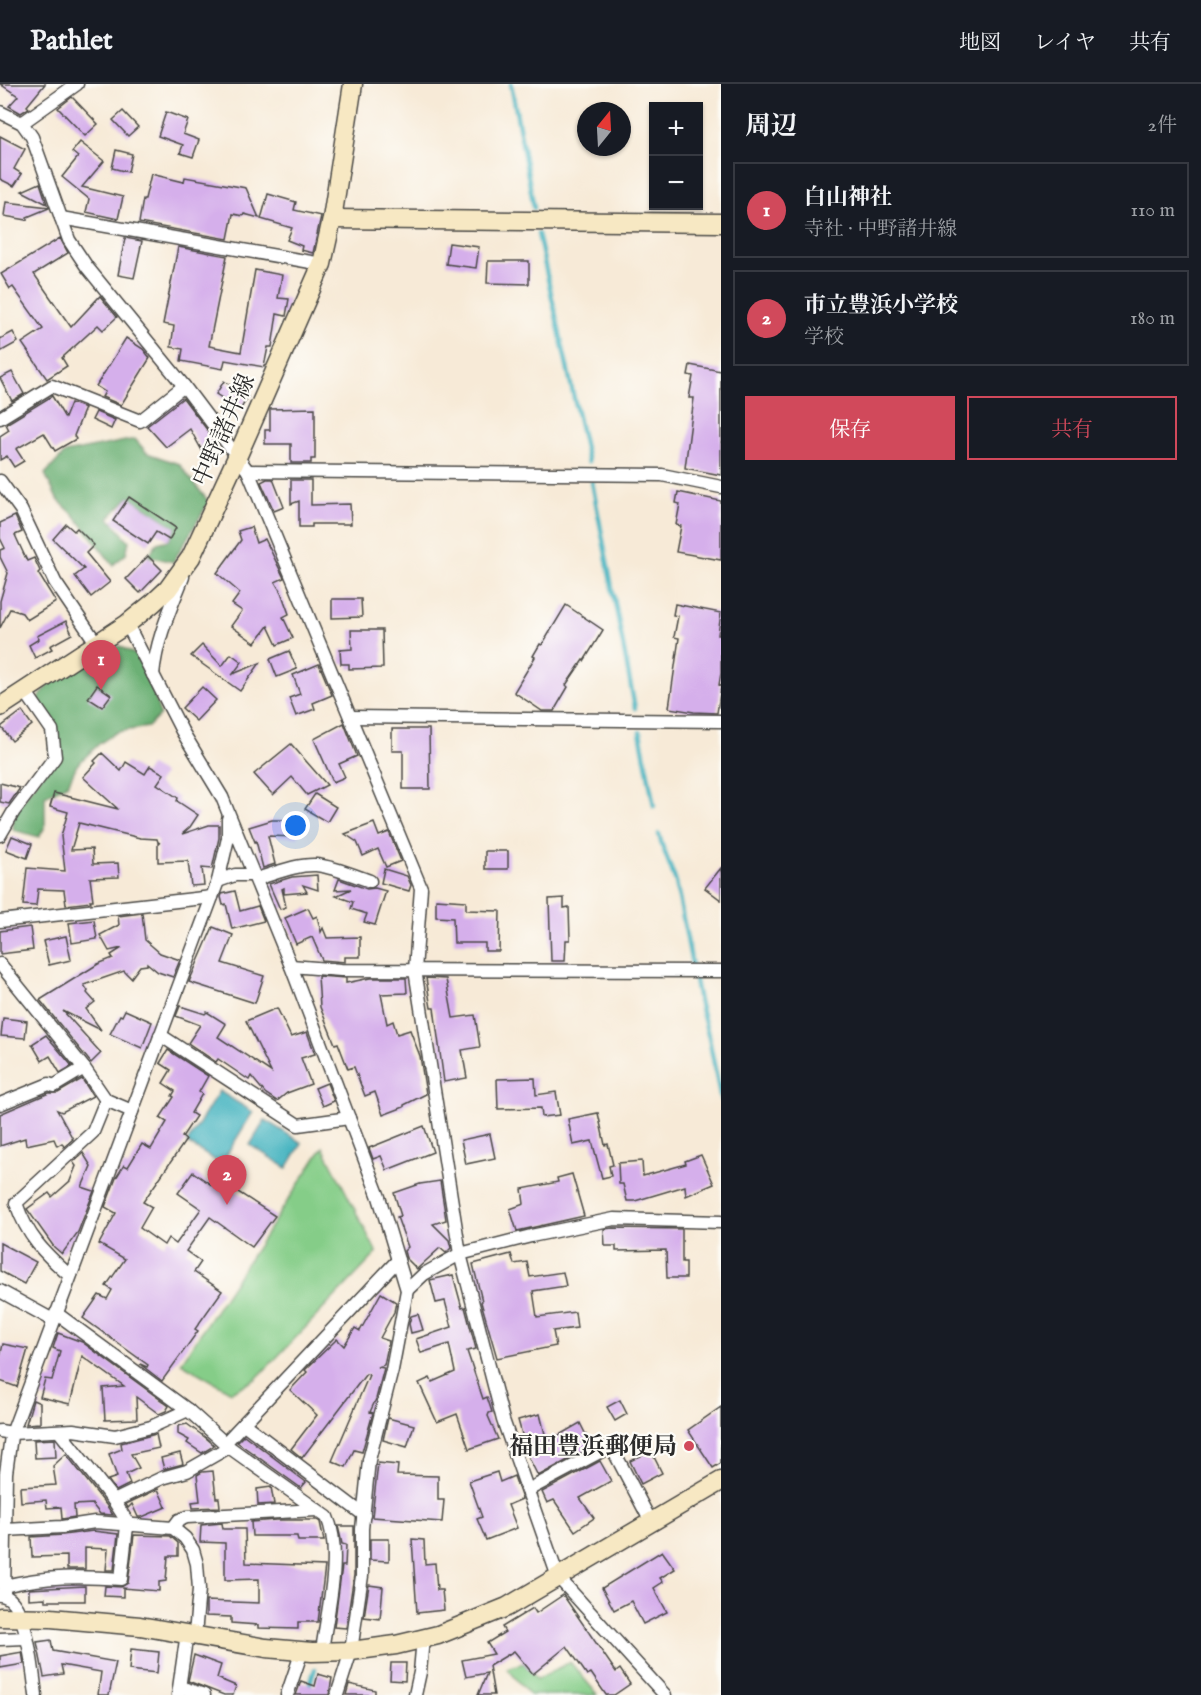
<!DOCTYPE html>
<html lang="ja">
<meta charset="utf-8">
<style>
body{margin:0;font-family:"IM FELL English","Noto Serif JP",serif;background:#242831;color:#f1f3f6}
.controls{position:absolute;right:18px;top:18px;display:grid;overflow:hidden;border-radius:0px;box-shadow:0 2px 4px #0004}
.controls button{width:54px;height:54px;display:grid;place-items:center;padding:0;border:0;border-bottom:2px solid #363941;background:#171b24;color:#f1f3f6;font:30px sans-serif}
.compass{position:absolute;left:577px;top:18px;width:54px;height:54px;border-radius:50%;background:#171b24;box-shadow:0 2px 4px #0004;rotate:18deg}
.you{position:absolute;left:296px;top:742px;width:21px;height:21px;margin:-15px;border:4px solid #fff;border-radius:50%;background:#1a73e8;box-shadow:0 0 0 9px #1a73e833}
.badge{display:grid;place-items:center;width:39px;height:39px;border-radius:50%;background:#d1495b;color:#fff;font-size:20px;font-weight:700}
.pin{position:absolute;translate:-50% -50px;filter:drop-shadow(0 2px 3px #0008)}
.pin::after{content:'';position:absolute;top:32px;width:21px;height:18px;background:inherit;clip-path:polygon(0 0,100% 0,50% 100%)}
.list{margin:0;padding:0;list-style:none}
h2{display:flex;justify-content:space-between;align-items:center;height:78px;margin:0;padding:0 24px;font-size:26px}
h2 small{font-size:20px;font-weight:400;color:#9ea1a6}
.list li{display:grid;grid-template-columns:39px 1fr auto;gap:18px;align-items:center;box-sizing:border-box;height:96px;margin:0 12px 12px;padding:0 12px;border:2px solid #363941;border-radius:0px}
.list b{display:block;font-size:22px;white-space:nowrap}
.list p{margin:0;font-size:20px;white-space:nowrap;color:#9ea1a6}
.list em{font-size:20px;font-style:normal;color:#9ea1a6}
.actions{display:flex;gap:12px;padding:18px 24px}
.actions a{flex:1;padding:14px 0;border:2px solid #d1495b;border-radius:0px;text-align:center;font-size:21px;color:#d1495b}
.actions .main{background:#d1495b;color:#fff}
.map{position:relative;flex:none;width:721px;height:1611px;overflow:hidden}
header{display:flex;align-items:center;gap:36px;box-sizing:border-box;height:84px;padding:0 30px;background:#171b24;border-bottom:2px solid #363941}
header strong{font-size:28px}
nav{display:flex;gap:33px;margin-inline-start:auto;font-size:21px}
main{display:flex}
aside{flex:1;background:#171b24}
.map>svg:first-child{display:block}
</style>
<header>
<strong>Pathlet</strong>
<nav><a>地図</a><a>レイヤ</a><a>共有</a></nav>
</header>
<main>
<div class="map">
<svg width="721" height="1611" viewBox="0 0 721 1611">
<rect width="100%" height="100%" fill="#fdfcf7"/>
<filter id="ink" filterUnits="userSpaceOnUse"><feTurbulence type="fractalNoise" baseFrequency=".0167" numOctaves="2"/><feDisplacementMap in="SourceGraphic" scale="12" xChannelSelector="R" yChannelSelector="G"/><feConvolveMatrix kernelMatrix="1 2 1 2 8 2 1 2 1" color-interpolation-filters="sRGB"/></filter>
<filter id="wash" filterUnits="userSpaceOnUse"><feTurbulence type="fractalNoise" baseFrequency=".008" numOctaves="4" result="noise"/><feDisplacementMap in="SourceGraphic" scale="24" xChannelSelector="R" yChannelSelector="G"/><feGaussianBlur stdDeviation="1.35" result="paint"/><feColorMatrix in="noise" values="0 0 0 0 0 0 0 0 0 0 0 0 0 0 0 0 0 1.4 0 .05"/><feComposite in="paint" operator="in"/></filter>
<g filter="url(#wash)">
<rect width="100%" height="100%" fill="#f7ead7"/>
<g fill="#85cd88" stroke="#587c5a" stroke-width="1.5">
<polygon points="323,1063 377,1169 256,1295 231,1308 181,1279"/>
<polygon points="570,1578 598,1611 530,1611 507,1584 524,1579 537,1595"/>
</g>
<g fill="#6cb074" stroke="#4c6e50" stroke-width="1.5">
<polygon points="135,355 147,369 179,380 209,418 173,478 148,472 157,459 169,456 176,444 129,413 109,434 129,457 126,470 113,481 75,432 57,415 45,390 65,369"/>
<polygon points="120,562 145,576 160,631 148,643 117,648 99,660 77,681 68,700 45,712 45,743 39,753 13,746 14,727 55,673 52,646 34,620 63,582"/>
</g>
<g fill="#43b2bf" stroke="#376e75" stroke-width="1.5">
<polygon points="219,1007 253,1028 221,1080 187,1059"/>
<polygon points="265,1036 302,1059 287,1084 250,1061"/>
</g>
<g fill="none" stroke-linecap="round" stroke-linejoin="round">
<g stroke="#43b2bf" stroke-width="4.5">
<polyline points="511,0 534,124"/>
<polyline points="538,150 588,378"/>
<polyline points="592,398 635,624"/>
<polyline points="640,648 654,722"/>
<polyline points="659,750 662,761 676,798 699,917 709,954 721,1016"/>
<polyline points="306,1611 315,1585"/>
</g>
</g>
<g id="blocks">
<g fill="#d5afeb">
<polygon points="0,0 45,0 27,22 29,24 21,29 9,22 18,12"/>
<polygon points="72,13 98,40 85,52 58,24"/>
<polygon points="123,27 138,43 128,52 113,36"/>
<polygon points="166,28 188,36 183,50 199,56 193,73 180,69 183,61 158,52"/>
<polygon points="0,52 25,65 14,85 22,90 14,102 0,95"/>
<polygon points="80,58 104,77 82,103 123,113 118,135 86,128 89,115 62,93 78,73 72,68"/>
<polygon points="116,66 132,70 128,88 112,84"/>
<polygon points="151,90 184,98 185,93 246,104 259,134 244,130 243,132 233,130 228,155 139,139 143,115 145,115"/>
<polygon points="40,99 47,120 22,107"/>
<polygon points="268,110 296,118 294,126 321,132 313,169 301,166 302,162 287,156 292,144 261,135"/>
<polygon points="6,118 49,123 49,124 27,133 27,136 4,132"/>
<polygon points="60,154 68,169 34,190 71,243 100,212 117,233 103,246 98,241 62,274 67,282 47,295 22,259 43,245 13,203 10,205 1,190"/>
<polygon points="125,154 142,157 134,194 118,191"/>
<polygon points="449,159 479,163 476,184 446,180"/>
<polygon points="178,163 227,172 209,262 241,268 255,186 282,191 278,214 289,215 286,232 277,230 272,263 268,263 264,283 225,276 223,285 181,277 183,265 171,263 174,242 163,240"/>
<polygon points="488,177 529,177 529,200 487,199"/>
<polygon points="13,248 18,258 0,268 0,255"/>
<polygon points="126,254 143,265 150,274 121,321 102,313 105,308 96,302"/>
<polygon points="690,281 721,287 721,391 685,384 694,314 689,314 693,292 688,291"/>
<polygon points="12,288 24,310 12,317 0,294"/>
<polygon points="224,297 248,313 240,326 216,310"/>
<polygon points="52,312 65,334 71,319 85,324 74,352 76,355 55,367 44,349 16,365 24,377 14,383 7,372 0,376 0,352 9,346 6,340"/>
<polygon points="183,314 208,347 217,365 205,372 190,345 166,363 147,342"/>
<polygon points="315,324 315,375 311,375 311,379 291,379 291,360 265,360 265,346 270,346 270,325"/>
<polygon points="96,328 115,336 111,345 92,336"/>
<polygon points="267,395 273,395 284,423 274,427 261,398"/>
<polygon points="291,396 311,396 311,421 350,420 351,440 312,440 312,443 299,443 299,417 291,420"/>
<polygon points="678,408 721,417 721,476 676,468 681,442 676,441 680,420 676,419"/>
<polygon points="129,413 176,444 169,456 156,448 148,460 113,437"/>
<polygon points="15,432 22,448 15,451 27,477 34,474 40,487 38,489 56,518 27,536 22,529 10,525 0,544 0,517 8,489 0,473 0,466 5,464 0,454 0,439"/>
<polygon points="66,440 74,447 77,444 94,461 86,469 110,498 91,513 75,492 84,485 53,455"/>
<polygon points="251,443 256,459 265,455 284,494 275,498 281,508 289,530 283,533 293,554 277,561 268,542 255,559 231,542 242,527 232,520 240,509 217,489 241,456 238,447"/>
<polygon points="148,472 162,486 140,509 126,495"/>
<polygon points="332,515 361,515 362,533 332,534"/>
<polygon points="675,520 721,529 718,551 721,551 721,589 719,601 721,602 717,629 694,628 669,624 679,554 674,553 678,532 673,531"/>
<polygon points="566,521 603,546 584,577 583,576 566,601 568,603 554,627 542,627 514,608 535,573 533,572 540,560 542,561"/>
<polygon points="66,537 72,550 50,562 52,565 35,574 29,561 39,555 37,552"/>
<polygon points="351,546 382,546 383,584 349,585 349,580 341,580 340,566 352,565"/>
<polygon points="202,561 222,582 231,570 242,578 233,590 260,579 240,607 191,572"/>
<polygon points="289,567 297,585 277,593 270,575"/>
<polygon points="319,580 332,611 313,619 315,625 296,632 289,614 300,610 293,591"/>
<polygon points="97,601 111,611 102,623 88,614"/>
<polygon points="202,603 216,616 196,637 182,624"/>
<polygon points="22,627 32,641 12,657 1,643"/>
<polygon points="344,639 357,672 339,680 345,693 333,698 314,655"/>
<polygon points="392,645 429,645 430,705 403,705 403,667 392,667"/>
<polygon points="291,660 327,701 307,711 292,693 273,711 254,690"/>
<polygon points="102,669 121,687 126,678 145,690 150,682 164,690 157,700 178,714 177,717 198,731 190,743 182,750 209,741 219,741 219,754 212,785 202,784 204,801 191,802 188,777 158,778 158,759 160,759 158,758 157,755 140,754 79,739 71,766 92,765 93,780 118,779 119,793 90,794 93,816 90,816 91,818 66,821 64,806 38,805 36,822 23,821 27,784 65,787 61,752 68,728 50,723 54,709 118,725 83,693 96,679 94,677"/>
<polygon points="0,699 20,704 9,720 0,718"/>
<polygon points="315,710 336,723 327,738 305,725"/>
<polygon points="272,736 298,736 298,753 268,752 275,780 263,784 256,757 255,758 249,743"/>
<polygon points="374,739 379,752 389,748 401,777 386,783 378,765 363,772 357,758 345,750"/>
<polygon points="12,752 32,760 27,774 6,766"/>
<rect x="485" y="767" width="23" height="18"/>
<polygon points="721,784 721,816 705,804"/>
<polygon points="384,785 407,792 411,801 409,807 381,799"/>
<polygon points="317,791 318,806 303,801 307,808 284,810 284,804 282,805 286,823 280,825 269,800 292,793"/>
<polygon points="339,795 367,805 375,804 386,807 375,841 364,838 367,830 351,825 353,818 336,812 351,805 335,806"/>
<polygon points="235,807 240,827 258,822 264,837 232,845 226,820 223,821 221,813 222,810"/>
<polygon points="564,814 564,824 569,823 570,856 566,856 565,877 551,877 549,815"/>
<polygon points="436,815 466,817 466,826 500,827 499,867 485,867 485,859 454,859 453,834 436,833"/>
<polygon points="308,824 313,834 317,832 321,848 323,844 327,854 360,853 360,873 345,873 345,878 322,876 312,853 296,860 285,834"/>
<polygon points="142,829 145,856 160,869 180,876 173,893 158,888 147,879 147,881 140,882 131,894 124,887 84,901 88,907 87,909 95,918 86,925 101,946 63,927 101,969 91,979 40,916 98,880 113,874 111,871 122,864 109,867 100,851 119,841 118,832"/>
<polygon points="94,836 97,855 72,859 69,839"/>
<polygon points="30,843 33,866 0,870 0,847"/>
<polygon points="213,843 233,851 222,879 264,892 255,919 189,898"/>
<polygon points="66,852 71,876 49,881 43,857"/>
<polygon points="318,892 346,894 346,899 370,894 406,894 407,909 381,910 387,940 393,937 397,950 410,946 420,972 426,1010 404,1021 404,1023 383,1031 375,1008 365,1012 354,983 348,985 338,959 335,960 320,923"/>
<polygon points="426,894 446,895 453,934 475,931 480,963 462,966 467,994 444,998 434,924 431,924"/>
<polygon points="180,922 205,930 207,928 226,940 218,953 271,988 246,937 277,924 291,953 307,948 315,970 301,974 311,1000 287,1009 277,1017 265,1009 251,992 249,996 218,975 216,978 188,959 200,941 176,932"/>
<polygon points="125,926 152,938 142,964 110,950 120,931 122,932"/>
<polygon points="3,934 27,937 25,954 1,952"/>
<polygon points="46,951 72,982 60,989 50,972 42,977 32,960"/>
<polygon points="168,966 208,992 199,1008 202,1010 191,1029 196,1032 182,1053 186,1056 143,1118 152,1123 140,1144 164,1161 168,1154 176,1160 201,1125 178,1109 193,1088 213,1102 218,1095 275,1132 252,1163 210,1133 186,1167 201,1178 194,1188 222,1207 195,1245 198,1247 162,1297 140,1280 147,1283 148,1281 83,1234 99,1211 107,1215 112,1206 106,1202 125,1175 99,1160 116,1129 105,1123 116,1094 124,1081 128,1083 142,1060 151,1065 167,1038 160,1034 174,1013 172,1012 175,1007 163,999 171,986 160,979"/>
<polygon points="535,994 536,1011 556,1008 560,1031 542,1033 541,1024 498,1025 497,995"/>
<polygon points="82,995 93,1012 62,1028 57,1026 73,1055 64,1063 62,1059 57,1062 54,1055 26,1061 25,1054 0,1062 0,1030 49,1009 58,1009"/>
<polygon points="327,999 334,1017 323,1022 315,1004"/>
<polygon points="598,1029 605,1061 608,1060 613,1081 609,1082 611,1092 602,1094 592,1057 573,1061 568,1035"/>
<polygon points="424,1042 433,1068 387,1086 381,1072 373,1075 369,1064"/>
<polygon points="490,1050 495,1074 466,1080 461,1056"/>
<polygon points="83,1069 91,1082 82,1103 94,1107 78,1148 62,1170 54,1163 27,1125 49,1109 52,1113 70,1097 76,1082 73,1078"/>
<polygon points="701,1071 714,1100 686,1112 685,1102 635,1117 627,1117 623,1100 619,1100 618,1079 642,1077 643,1092 686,1080 685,1077"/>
<polygon points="572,1090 584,1132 517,1147 510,1125 524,1120 522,1105 558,1098 557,1094"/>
<polygon points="440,1097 446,1136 433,1140 449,1156 451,1164 446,1169 440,1164 417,1185 406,1174 404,1167 408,1163 397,1133 401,1132 394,1109 420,1100"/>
<polygon points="613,1144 682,1145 682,1178 686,1178 686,1194 667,1194 666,1166 616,1167 616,1162 605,1162 604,1145"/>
<polygon points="0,1159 36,1178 24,1200 0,1187"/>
<polygon points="511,1170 514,1180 527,1178 530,1193 563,1188 566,1202 533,1207 537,1233 575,1228 577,1244 553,1247 556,1262 497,1274 481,1218 482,1217 473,1180"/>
<polygon points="453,1191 462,1224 465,1223 476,1265 467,1267 483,1315 487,1313 492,1328 489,1329 488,1332 498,1355 469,1365 457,1330 437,1338 419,1299 430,1294 432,1298 455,1288 449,1260 421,1269 416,1255 452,1243 445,1217 436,1219 430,1196"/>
<polygon points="381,1209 396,1218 394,1228 380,1254 389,1257 384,1281 378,1283 384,1284 376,1315 370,1328 373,1329 362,1368 354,1366 346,1383 332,1377 369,1291 366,1290 302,1374 291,1365 317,1331 290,1306 307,1288 305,1286 337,1255 344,1262 355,1244 360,1247"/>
<polygon points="418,1230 423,1246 411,1249 409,1240 411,1232"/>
<polygon points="58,1249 82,1258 169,1322 166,1327 159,1330 136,1313 137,1335 105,1336 103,1304 124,1302 82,1272 70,1320 40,1313 45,1295 52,1296 60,1267 53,1264"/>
<polygon points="3,1260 28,1265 17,1303 0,1297 0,1273"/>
<polygon points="33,1316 40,1319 40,1339 26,1340"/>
<polygon points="620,1316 627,1330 615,1337 607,1323"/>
<polygon points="721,1323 721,1379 713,1384 688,1346"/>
<polygon points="540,1330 547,1358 580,1339 592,1363 538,1392 528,1372 518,1336"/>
<polygon points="388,1334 414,1341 407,1363 383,1356"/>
<polygon points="187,1340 206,1354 214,1361 212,1363 202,1369 187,1359 189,1356 178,1350 178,1342"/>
<polygon points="156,1350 159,1364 131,1370 139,1384 126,1390 130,1400 116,1407 108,1396 117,1393 109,1370 122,1365 121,1359"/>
<polygon points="244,1351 306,1398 301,1404 237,1358"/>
<polygon points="55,1355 56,1373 35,1374 34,1356"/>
<polygon points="651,1367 662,1389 641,1400 630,1377"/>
<polygon points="180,1369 183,1380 164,1385 161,1374"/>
<polygon points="66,1370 107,1422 113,1431 100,1430 92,1420 74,1421 75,1433 62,1435 61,1423 47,1424 46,1416 21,1418 20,1403 56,1401 53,1382"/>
<polygon points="600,1377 611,1397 580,1414 594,1434 575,1447 554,1416 547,1419 542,1408"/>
<polygon points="378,1379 398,1381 397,1391 438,1392 438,1416 444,1416 442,1438 372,1433"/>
<polygon points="213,1387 216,1414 219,1414 220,1423 193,1424 192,1418 200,1417 197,1391 202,1388"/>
<polygon points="497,1388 500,1398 514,1392 522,1415 508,1421 517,1444 486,1456 477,1435 482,1433 469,1397"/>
<polygon points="271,1403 274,1420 258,1421 257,1405"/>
<polygon points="158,1405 166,1423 142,1433 138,1433 132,1420 128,1424 126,1420"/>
<polygon points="276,1436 317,1436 320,1438 324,1457 298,1457 297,1452 252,1452 251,1438"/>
<polygon points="222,1439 223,1445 245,1445 246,1479 325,1482 318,1538 298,1538 298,1545 258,1544 258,1541 231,1539 231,1533 206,1532 206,1517 259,1519 259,1495 225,1496 225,1459 200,1458 201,1441"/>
<polygon points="338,1442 354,1442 354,1491 346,1544 334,1543 342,1482 345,1482 346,1461 342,1460"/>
<polygon points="93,1447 118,1450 114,1486 106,1486 108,1465 85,1464 85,1485 67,1485 67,1472 32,1473 31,1453 63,1451"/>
<polygon points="134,1451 170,1452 178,1459 178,1472 168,1472 166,1497 159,1498 159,1507 123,1504 123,1513 104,1512 105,1502 121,1503 128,1499"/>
<polygon points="370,1455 389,1455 389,1477 370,1476"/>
<polygon points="412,1455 424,1456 425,1480 435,1479 437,1506 442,1506 444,1526 417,1529"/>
<polygon points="662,1467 675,1485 660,1494 663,1498 654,1504 667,1528 643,1540 631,1517 614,1526 602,1504"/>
<polygon points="369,1501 383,1503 380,1535 364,1533"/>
<polygon points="85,1502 85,1517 45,1517 45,1514 29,1515 29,1505"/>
<polygon points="563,1511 616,1588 620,1585 630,1600 614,1611 606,1611 591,1589 587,1591 567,1562 533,1590 514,1567 489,1582 494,1611 478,1611 487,1589 466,1593 462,1576 494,1570 487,1559 505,1548 502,1543 533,1524 536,1529"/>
<polygon points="51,1556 53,1567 116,1578 109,1611 98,1611 101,1588 61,1581 63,1590 44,1593 37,1558"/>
<polygon points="131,1565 159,1568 157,1589 129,1586"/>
<polygon points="22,1568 24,1580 0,1584 0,1572"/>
<polygon points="194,1571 221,1581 217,1594 236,1602 233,1611 224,1611 188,1597"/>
<polygon points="391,1579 406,1579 405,1597 390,1596"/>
<polygon points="318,1590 332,1594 329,1611 296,1611 301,1597 315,1602"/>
<polygon points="349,1600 375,1606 375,1611 346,1611"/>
</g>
</g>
</g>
<g filter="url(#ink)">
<use href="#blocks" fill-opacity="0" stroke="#4a4845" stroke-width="1.5"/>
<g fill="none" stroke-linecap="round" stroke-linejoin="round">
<defs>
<g id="street">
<polyline points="0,28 22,39 32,53 69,156 87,183 184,302 248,387 421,804 415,886 460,1170 503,1336 558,1493 665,1611"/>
<polyline points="22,39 77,0"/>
<polyline points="61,134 322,180"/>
<polyline points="0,334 52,302 140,337 184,302"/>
<polyline points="248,387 662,391 721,403"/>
<polyline points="0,397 21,426 55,498 97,560"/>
<polyline points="127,540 182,647 222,713 228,728 291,882 379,1113 407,1206 392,1286 369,1376 362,1445 362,1492 351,1567 337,1611"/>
<path d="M 153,591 C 156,556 170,526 183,493"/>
<polyline points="350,633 721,637"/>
<polyline points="0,751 14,727 55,673 52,646 25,607"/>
<path d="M 256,795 C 274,790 296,780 316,781 C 334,783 353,791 370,797"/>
<polyline points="218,797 235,791 254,791"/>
<polyline points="0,837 212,813"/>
<polyline points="0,880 84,984 106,1016 132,1027"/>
<polyline points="291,882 341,886 721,887"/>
<polyline points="160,951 298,1041 349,1034"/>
<polyline points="0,1020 49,1000 54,1002 84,984"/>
<path d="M 70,1192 C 44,1169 27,1152 16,1119 L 93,1048 L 106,1016"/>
<polyline points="407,1206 424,1190 460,1170 531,1152 614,1135 721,1138"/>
<polyline points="0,1207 53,1236"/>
<path d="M 56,1229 L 188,1326 L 229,1363 L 327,1433 C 343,1469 327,1528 322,1567"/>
<polyline points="244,1340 364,1431"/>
<polyline points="0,1347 12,1349 73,1346 115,1352 151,1343 188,1326"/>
<polyline points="59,1347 114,1417 130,1442"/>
<polyline points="225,1359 398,1176"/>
<polyline points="528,1406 611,1362 651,1438"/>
<polyline points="114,1417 162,1394 187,1387 229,1363"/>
<polyline points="173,1444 179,1436 187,1433 317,1426"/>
<polyline points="5,1446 62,1443 95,1438 173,1444 185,1454 193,1466 197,1480 199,1505 195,1551"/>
<path d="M 4,1502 C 46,1492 79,1492 121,1495 L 127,1442"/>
<path d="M 0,1511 C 27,1512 33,1589 36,1611"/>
<polyline points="4,1511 6,1389 11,1352 218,797 228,754 228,735"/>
<polyline points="0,1555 26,1554"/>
<polyline points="180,1603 204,1611"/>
<polyline points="178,1611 187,1549"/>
<polyline points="287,1611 302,1567"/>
<polyline points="415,1611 420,1588 423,1554"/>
</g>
<g id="secondary">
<polyline points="332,135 721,139"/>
<polyline points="0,623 127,540 153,519 168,505 191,473 238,371 322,180 332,135 353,0"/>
<polyline points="0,1533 51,1534 140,1542 266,1564 312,1568 351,1567 396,1561 438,1551 507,1523 721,1397"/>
</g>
</defs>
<use href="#street" stroke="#4a4845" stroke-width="15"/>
<use href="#secondary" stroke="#4a4845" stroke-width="21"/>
<use href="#street" stroke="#fff" stroke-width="12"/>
<use href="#secondary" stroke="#f7e8c3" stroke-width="18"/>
</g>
</g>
<circle fill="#d1495b" stroke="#fdfcf7" stroke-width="2" cx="689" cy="1362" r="6"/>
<g text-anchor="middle" stroke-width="4.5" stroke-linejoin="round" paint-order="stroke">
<g font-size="24" fill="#2b2b2b" stroke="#fdfcf7">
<text transform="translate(223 346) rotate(-66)" y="8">中野諸井線</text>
</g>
<g font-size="24" font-weight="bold" fill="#2b2b2b" stroke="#fdfcf7" text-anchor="end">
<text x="677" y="1370">福田豊浜郵便局</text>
</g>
</g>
</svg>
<div class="controls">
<button>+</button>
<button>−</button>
</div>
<svg class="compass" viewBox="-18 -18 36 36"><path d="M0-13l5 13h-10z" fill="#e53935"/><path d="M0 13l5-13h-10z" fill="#9ea1a6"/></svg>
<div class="you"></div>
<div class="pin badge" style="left:101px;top:606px">1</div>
<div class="pin badge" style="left:227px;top:1121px">2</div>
</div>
<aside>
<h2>周辺<small>2件</small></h2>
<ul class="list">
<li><span class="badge">1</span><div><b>白山神社</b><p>寺社 · 中野諸井線</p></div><em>110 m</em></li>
<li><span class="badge">2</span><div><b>市立豊浜小学校</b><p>学校</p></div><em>180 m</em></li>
</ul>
<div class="actions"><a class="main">保存</a><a>共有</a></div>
</aside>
</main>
